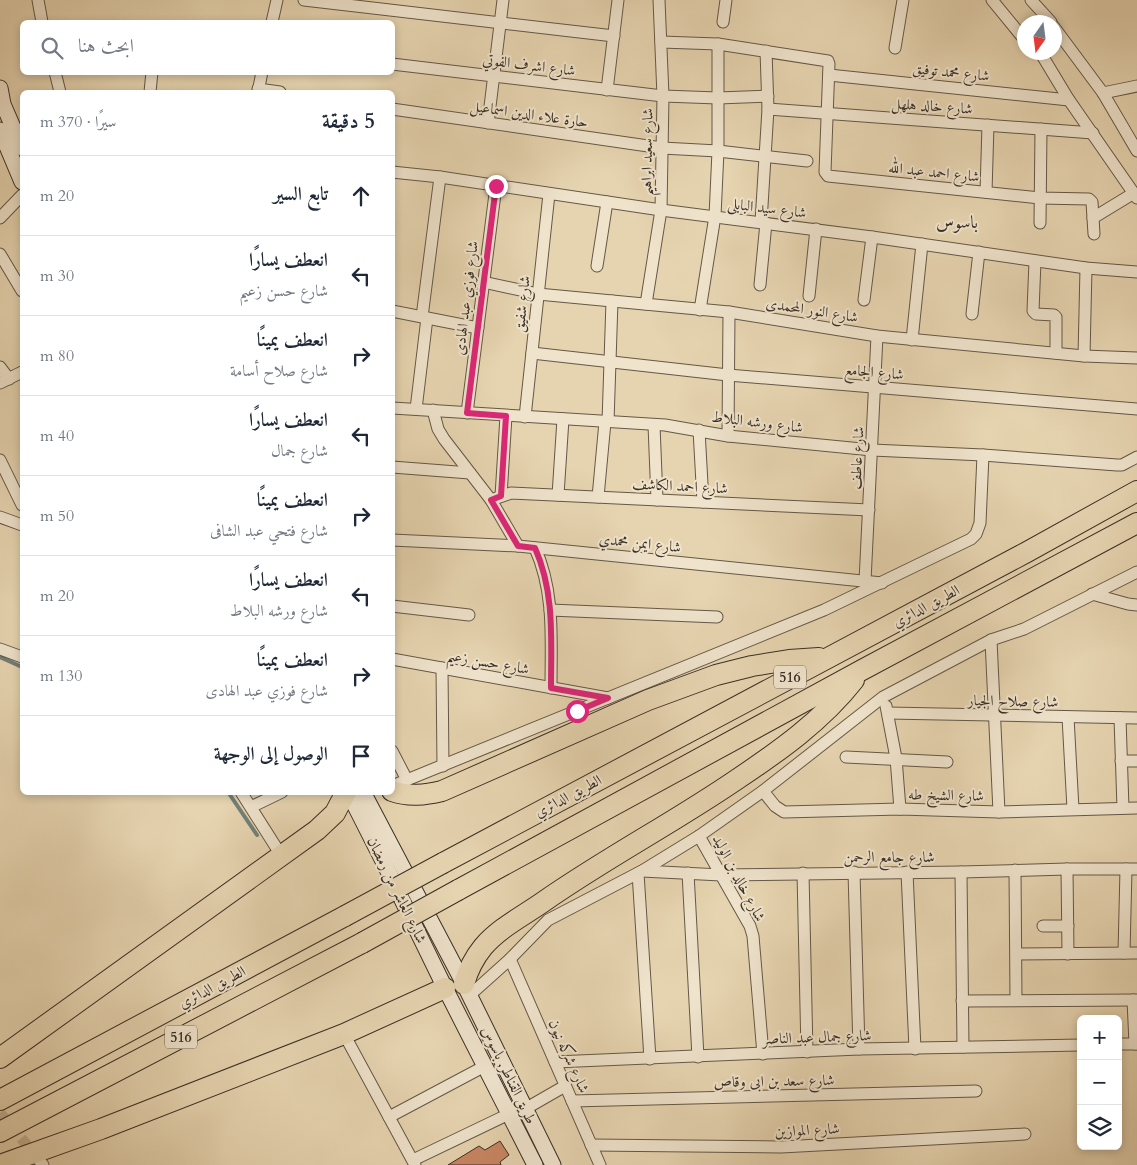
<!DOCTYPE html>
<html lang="ar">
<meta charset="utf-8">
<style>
body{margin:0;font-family:Cardo,Amiri,serif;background:#f2f2f3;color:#1f2937;direction:rtl}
.controls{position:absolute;right:15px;bottom:15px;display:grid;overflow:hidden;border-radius:8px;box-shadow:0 2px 8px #0003}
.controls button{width:45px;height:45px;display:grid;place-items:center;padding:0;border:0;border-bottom:1px solid #e0e1e3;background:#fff;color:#1f2937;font:25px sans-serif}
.compass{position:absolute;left:1017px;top:15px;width:45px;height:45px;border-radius:50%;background:#fff;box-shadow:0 2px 8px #0003;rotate:194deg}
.stop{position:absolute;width:15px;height:15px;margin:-11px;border:4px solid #db2777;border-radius:50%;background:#fff}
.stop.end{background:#db2777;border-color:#fff;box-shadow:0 1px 5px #0008}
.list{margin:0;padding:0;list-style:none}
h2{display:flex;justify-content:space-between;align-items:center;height:65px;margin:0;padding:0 20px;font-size:21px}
h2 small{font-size:16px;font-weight:400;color:#747a83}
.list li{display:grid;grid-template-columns:32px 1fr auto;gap:15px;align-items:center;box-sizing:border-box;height:80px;padding:0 20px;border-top:1px solid #e0e1e3}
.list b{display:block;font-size:19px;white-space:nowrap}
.list p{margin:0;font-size:16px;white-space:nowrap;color:#747a83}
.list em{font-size:16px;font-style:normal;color:#747a83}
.icon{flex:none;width:28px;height:28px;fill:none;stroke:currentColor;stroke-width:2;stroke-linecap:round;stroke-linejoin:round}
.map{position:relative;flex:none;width:1137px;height:1165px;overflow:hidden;direction:ltr}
.search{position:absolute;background:#fff;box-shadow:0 2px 8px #0003;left:20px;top:20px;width:375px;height:55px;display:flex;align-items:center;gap:12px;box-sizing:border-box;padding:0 18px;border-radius:8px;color:#747a83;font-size:19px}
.panel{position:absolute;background:#fff;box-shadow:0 2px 8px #0003;left:20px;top:90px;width:375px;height:705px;border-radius:8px;direction:rtl}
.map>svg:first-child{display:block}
</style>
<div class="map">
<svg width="1137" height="1165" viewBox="0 0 1137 1165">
<rect width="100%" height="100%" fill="#e6d4b0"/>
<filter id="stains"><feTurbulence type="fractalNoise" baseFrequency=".004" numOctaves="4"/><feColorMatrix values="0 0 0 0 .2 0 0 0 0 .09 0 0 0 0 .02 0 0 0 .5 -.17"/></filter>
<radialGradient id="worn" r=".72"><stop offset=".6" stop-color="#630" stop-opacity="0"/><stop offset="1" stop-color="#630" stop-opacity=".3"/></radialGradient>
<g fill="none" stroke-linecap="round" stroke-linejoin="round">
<g stroke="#718179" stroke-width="4">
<polyline points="0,657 22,667"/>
<polyline points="228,792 257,835"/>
</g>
</g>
<polygon fill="#c98764" stroke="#392f24" points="500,1141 509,1155 500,1162 501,1165 448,1165 479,1146 485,1150"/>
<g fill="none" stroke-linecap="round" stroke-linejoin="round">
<polyline stroke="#c3b394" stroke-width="11" stroke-dasharray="11 5.5" stroke-linecap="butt" points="0,1113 36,1156"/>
<defs>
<g id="minor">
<polyline points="38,0 42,22"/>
<polyline points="304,0 614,36"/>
<polyline points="992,0 1024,39"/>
<polyline points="1031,0 1051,22"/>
<polyline points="272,22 277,0"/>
<polyline points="723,22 726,0"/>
<polyline points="1054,27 1103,93 1137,151"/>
<polyline points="661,42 718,44 828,61 829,64 825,172 828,176 1040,198 1089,199 1092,202 1094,234"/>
<polyline points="895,48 903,0"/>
<polyline points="1040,52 1069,100 1137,198"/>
<polyline points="392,64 663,96 718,98 768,96"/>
<polyline points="55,72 60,92"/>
<polyline points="829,75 1069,100"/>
<polyline points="258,89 280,92"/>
<polyline points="607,90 618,0"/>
<polyline points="150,92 152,72"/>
<polyline points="258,92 262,72"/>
<polyline points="1103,93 1137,86"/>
<polyline points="392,109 662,148 718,151 807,161"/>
<polyline points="768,109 1093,133"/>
<polyline points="488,123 503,0"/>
<polyline points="392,172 440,177 661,210 872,237 1086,268 1137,272"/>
<polyline points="986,192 988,125"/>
<polyline points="0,218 22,195"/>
<polyline points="1093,218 1134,193"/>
<polyline points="761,222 768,109 766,51"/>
<polyline points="1040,223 1041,129"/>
<polyline points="0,254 22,291"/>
<polyline points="1035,261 1033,311 1036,314 1054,315 1056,317 1056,353"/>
<polyline points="597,266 607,202"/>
<polyline points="483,282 538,294 729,312 877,336 1084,356 1137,358"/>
<polyline points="760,285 766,223"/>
<polyline points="809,296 816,229"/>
<polyline points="864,300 872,237"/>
<polyline points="646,304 661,210 663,96 659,0"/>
<polyline points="700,310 715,216 718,151 718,44"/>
<polyline points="392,311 478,328"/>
<polyline points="972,314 979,252"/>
<polyline points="422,317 440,177"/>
<polyline points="912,340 922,244"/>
<polyline points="532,353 728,375 1137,409"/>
<polyline points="1084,356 1086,268"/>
<polyline points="0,367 9,379"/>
<polyline points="0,383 22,372"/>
<polyline points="392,408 665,425 728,436 872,450 983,455 1117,465 1122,465 1137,457"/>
<polyline points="416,409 427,318"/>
<polyline points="433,410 438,429 444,439 491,500 518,546"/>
<polyline points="467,413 496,186"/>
<polyline points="525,417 549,194"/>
<polyline points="608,422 612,301"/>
<polyline points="654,425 657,500"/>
<polyline points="699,430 703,502"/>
<polyline points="728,436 729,312"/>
<polyline points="0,460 22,505"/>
<polyline points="392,467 470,473"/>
<polyline points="558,495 563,419"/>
<polyline points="501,496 506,416"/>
<polyline points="598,497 605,422"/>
<polyline points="491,500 511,493 869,510"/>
<polyline points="0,517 22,525"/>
<polyline points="392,540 518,546 882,583"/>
<path d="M 535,548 C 555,592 551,640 551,688"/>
<polyline points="865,581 877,336"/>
<polyline points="1092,594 1128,604 1137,605"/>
<polyline points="392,606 469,615"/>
<polyline points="550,610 717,617"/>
<polyline points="991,640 999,812"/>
<polyline points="0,649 22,657"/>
<polyline points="392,659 608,698"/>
<polyline points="442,668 443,766"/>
<polyline points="886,706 896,758 900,809"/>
<polyline points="888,713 1137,718"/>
<polyline points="1068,717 1073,809"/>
<polyline points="1120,718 1123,808"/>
<polyline points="392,751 407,780"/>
<polyline points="846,757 947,762"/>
<polyline points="1121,761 1137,761"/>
<polyline points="392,786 824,610 971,539 976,534 980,523 983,455"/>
<polyline points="763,791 775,806 784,812 900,809 999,812 1137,808"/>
<polyline points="241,792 281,855"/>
<polyline points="251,807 282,792"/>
<polyline points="699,836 750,926 753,936 763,1054"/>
<polyline points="1067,869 1068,954"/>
<polyline points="1015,870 1016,1000"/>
<polyline points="642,871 721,875 961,872 1067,869 1137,869"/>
<polyline points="854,872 859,1049"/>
<polyline points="907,872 915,1049"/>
<polyline points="961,872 963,1047"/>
<polyline points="638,873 650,1059"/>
<polyline points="688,873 698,1057"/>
<polyline points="803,873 807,1052"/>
<polyline points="1043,926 1068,926"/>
<polyline points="1124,953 1126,869"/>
<polyline points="1017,954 1137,953"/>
<polyline points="510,959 600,1165"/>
<polyline points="470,995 510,959 548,920 642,871 699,836 763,791 883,697 991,640 1024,629 1137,572"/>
<polyline points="1133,1000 1135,1044"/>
<polyline points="962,1001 1137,1000"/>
<polyline points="344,1034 415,1165"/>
<polyline points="1118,1044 1137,1044"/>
<polyline points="555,1062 859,1049 1081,1045"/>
<polyline points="572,1101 976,1091"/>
<polyline points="525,1109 565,1086"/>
<polyline points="389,1117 485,1066"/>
<polyline points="591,1145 781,1147 1025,1134"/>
<polyline points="39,1160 43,1165"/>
<polyline points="413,1160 509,1114"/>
</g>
<g id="secondary">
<polyline points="0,88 3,104 22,148"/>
<polyline points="0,130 22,182"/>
<polyline points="348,792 386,867 445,988 535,1165"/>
<polyline points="363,792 464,984 553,1165"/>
</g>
<g id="motorway">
<path d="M 392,791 C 409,797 425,795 442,791 L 648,700 L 716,675 L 752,666 L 789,660 L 819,658"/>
<polyline points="443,863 1027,552 1137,491"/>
<polyline points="458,890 862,670 1137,523"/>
<path d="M 464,984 C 468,970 474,958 483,947 C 499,928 523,916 543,902 C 606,858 673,823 736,780 C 778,752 822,721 854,680"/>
<polyline points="0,1058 317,830 335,813 346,792"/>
<polyline points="0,1100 345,916"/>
<polyline points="0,1132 362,943"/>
<polyline points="0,1165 101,1129 344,1034 445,988"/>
</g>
</defs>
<use href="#minor" stroke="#645847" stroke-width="13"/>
<use href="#secondary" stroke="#392f24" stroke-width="17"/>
<use href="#motorway" stroke="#392f24" stroke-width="22"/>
<use href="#minor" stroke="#efe3cc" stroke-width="11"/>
<use href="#secondary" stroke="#efe3cc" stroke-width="15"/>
<use href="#motorway" stroke="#e6d4b0" stroke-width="20"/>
<defs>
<g id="motorway-bridge">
<polyline points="345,916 443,863"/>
<polyline points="362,943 458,890"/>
</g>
</defs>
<use href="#motorway-bridge" stroke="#392f24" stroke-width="22" stroke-linecap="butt"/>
<use href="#motorway-bridge" stroke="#e6d4b0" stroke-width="20"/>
</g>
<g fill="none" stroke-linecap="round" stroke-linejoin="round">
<path stroke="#db2777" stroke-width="6" d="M 496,186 L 467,413 L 506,416 L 501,496 L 491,500 L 518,546 L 535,548 C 555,593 551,640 551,688 L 608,698 L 577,711"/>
</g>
<g text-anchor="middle" stroke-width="4" stroke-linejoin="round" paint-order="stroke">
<g fill="#efe3cc" stroke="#706556" stroke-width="1">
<rect x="774" y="665.5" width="32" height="23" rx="4"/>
<rect x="165" y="1025.5" width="32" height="23" rx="4"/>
</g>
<g font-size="14" font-weight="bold" fill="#392f24">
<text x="790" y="682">516</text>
<text x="181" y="1042">516</text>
</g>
<g font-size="15" fill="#392f24" stroke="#efe3cc">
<text transform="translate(529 65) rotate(7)" y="5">شارع اشرف الفوتي</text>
<text transform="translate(951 72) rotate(6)" y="5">شارع محمد توفيق</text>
<text transform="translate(932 106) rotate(4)" y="5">شارع خالد هلهل</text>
<text transform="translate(529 114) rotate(8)" y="5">حارة علاء الدين اسماعيل</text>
<text transform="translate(647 152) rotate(-89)" y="5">شارع سعيد ابراهيم</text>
<text transform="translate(934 172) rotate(6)" y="5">شارع احمد عبد الله</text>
<text transform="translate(767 208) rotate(7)" y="5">شارع سيد البابلى</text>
<text transform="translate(466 298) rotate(-83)" y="5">شارع فوزي عبد الهادى</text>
<text transform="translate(522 304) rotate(-84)" y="5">شارع شفيق</text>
<text transform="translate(812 310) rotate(9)" y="5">شارع النور المحمدى</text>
<text transform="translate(874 372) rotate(5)" y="5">شارع الجامع</text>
<text transform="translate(757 422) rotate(7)" y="5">شارع ورشه البلاط</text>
<text transform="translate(857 458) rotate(-87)" y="5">شارع عاطف</text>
<text transform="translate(680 486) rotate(3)" y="5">شارع احمد الكاشف</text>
<text transform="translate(640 543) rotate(6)" y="5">شارع ايمن محمدي</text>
<text transform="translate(926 606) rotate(-28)" y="5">الطريق الدائري</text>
<text transform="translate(488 662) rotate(10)" y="5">شارع حسن زعيم</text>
<text transform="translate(1013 701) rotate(1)" y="5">شارع صلاح الجيار</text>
<text transform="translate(946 795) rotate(1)" y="5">شارع الشيخ طه</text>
<text transform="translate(568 796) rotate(-28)" y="5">الطريق الدائري</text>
<text x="889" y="862">شارع جامع الرحمن</text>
<text transform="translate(739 878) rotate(62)" y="5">شارع خالد بن الوليد</text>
<text transform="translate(397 890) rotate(64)" y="5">شارع العاشر من رمضان</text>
<text transform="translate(212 987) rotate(-28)" y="5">الطريق الدائري</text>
<text transform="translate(817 1037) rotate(-2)" y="5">شارع جمال عبد الناصر</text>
<text transform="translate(569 1056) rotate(66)" y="5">شارع شركه نيون</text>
<text transform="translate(509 1075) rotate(64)" y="5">طريق القناطر, باسوس</text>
<text transform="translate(774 1081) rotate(-1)" y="5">شارع سعد بن ابى وقاص</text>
<text transform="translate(807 1130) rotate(-3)" y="5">شارع الموازين</text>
</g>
<g font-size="18" fill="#392f24" stroke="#efe3cc">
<text x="957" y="228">باسوس</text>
</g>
</g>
<rect width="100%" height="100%" filter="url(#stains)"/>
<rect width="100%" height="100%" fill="url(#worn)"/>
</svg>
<div class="controls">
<button>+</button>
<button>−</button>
<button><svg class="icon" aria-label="layers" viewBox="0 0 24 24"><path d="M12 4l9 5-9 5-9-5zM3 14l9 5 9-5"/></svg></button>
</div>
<svg class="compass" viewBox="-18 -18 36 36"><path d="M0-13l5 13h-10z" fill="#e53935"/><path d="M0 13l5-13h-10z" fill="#747a83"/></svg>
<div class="stop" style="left:577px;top:711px"></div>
<div class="stop end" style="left:496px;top:186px"></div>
<div class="search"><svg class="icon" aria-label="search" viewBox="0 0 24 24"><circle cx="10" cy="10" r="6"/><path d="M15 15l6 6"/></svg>ابحث هنا</div>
<section class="panel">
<h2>5 دقيقة<small>سيرًا · 370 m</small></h2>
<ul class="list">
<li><svg class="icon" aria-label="ahead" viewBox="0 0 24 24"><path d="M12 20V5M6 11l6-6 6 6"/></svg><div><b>تابع السير</b></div><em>20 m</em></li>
<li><svg class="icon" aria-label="left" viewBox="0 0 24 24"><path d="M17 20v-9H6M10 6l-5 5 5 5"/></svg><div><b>انعطف يسارًا</b><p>شارع حسن زعيم</p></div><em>30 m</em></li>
<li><svg class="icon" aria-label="right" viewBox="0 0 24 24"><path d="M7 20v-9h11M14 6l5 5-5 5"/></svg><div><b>انعطف يمينًا</b><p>شارع صلاح أسامة</p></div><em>80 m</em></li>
<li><svg class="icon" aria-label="left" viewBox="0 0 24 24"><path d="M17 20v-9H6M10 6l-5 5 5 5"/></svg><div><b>انعطف يسارًا</b><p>شارع جمال</p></div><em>40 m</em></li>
<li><svg class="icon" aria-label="right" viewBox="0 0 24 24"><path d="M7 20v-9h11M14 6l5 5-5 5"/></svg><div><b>انعطف يمينًا</b><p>شارع فتحي عبد الشافى</p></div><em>50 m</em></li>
<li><svg class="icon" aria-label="left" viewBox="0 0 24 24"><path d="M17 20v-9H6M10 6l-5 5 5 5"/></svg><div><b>انعطف يسارًا</b><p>شارع ورشه البلاط</p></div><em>20 m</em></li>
<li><svg class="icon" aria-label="right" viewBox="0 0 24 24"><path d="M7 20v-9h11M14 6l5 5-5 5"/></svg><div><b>انعطف يمينًا</b><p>شارع فوزي عبد الهادى</p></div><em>130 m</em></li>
<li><svg class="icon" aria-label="arrive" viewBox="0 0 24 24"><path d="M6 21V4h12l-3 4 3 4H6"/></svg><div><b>الوصول إلى الوجهة</b></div></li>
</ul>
</section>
</div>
